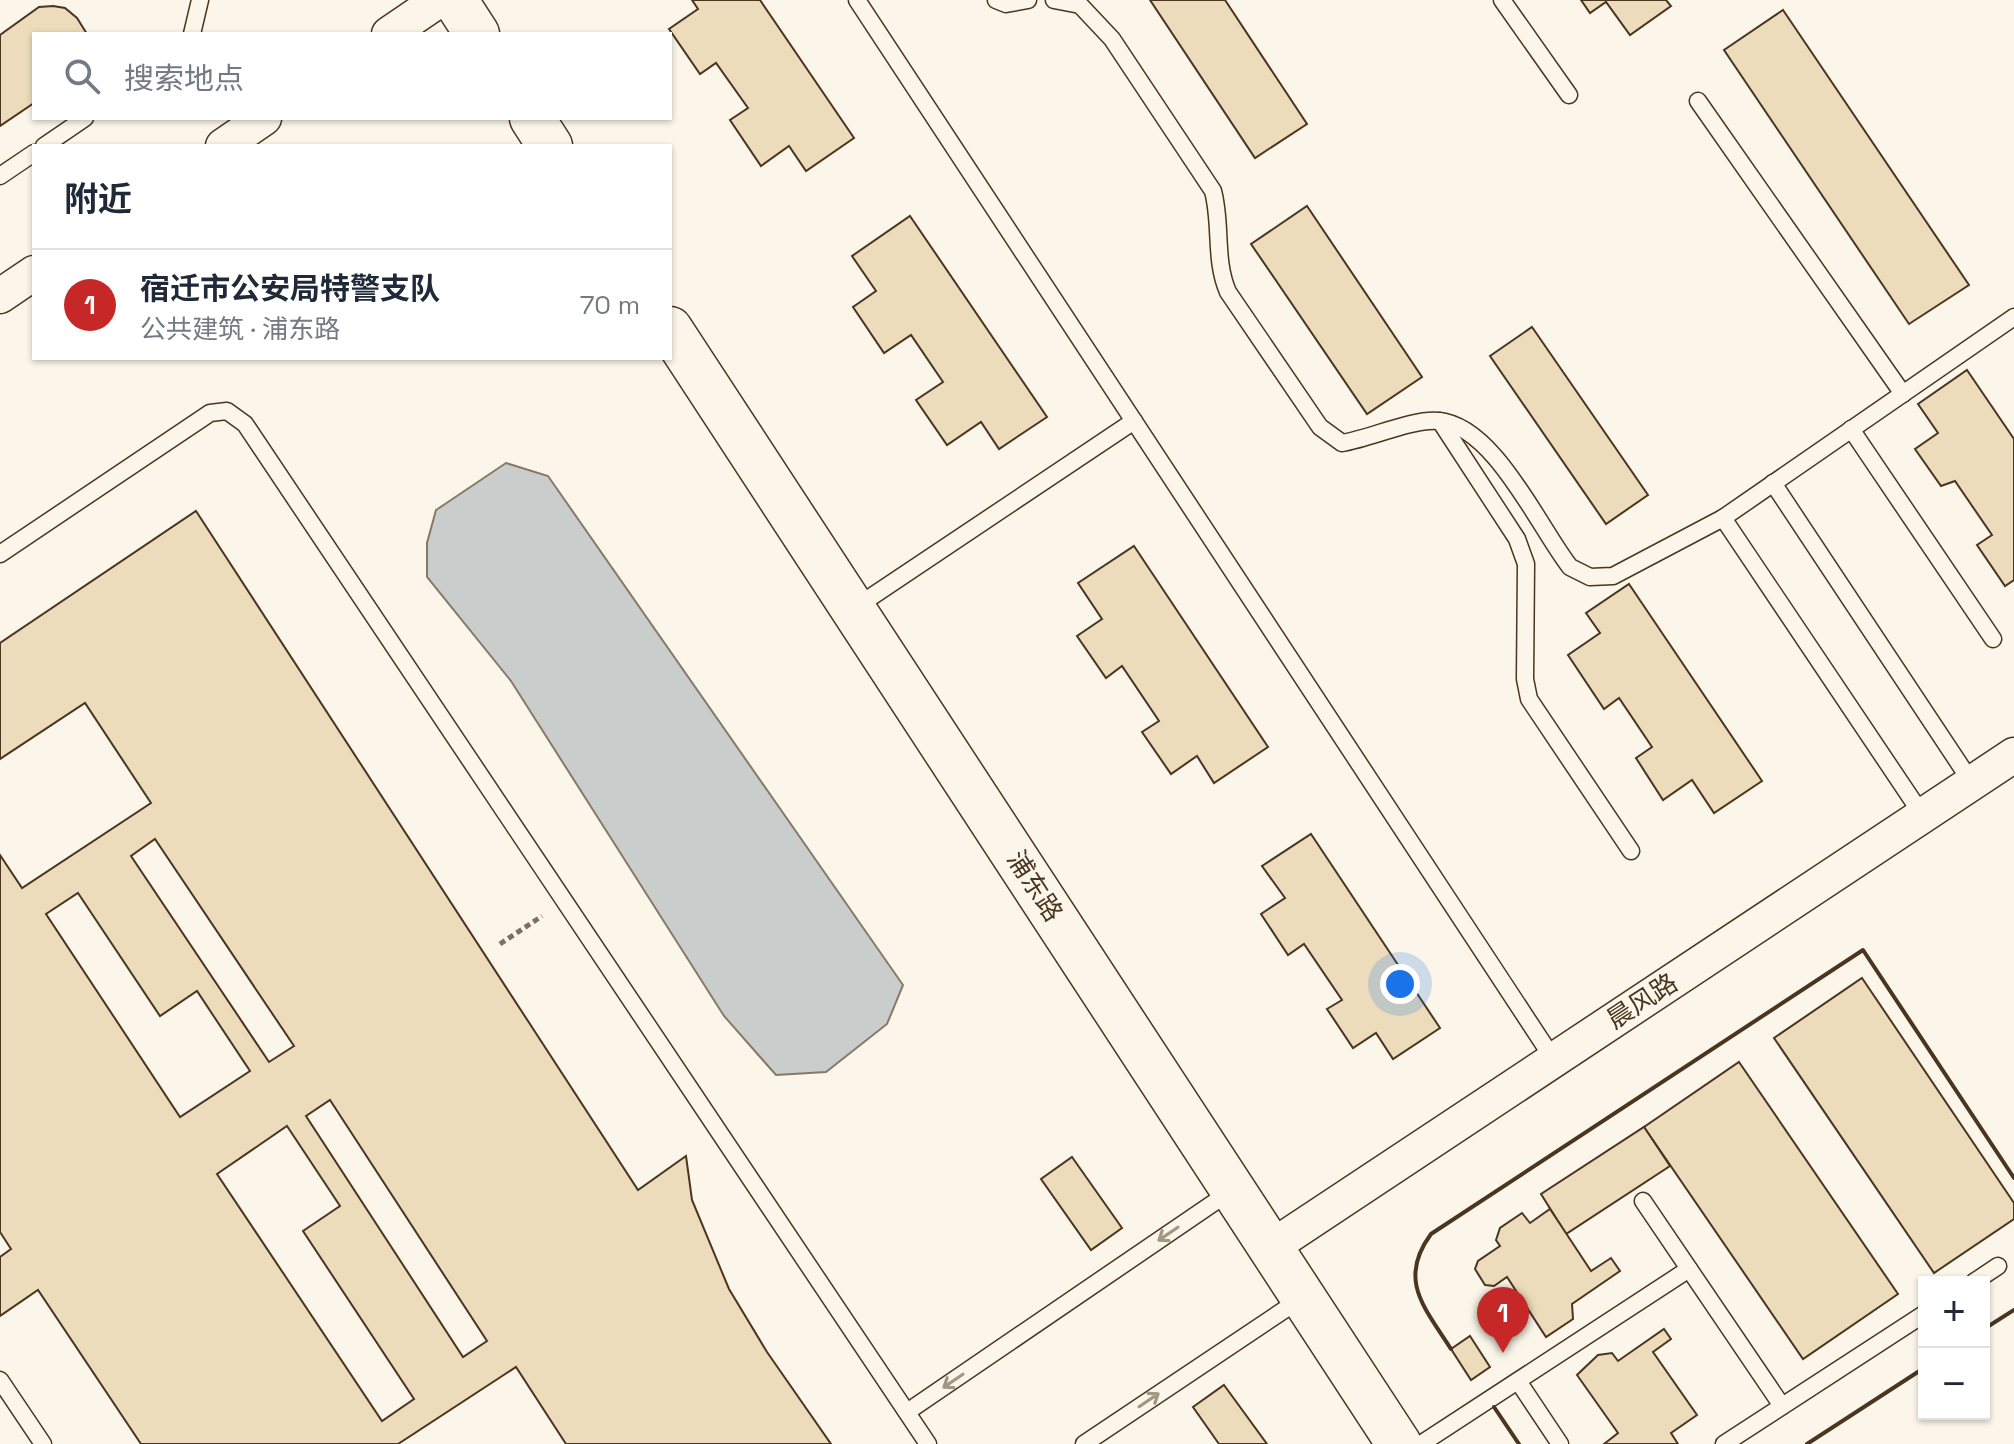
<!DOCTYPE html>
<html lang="zh">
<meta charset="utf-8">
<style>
body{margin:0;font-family:"Space Grotesk","Noto Sans SC",sans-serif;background:#f2f2f3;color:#1f2937}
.controls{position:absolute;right:24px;bottom:24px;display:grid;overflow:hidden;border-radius:0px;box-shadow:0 2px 6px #0004}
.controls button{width:72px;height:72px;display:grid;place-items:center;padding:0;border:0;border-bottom:2px solid #e0e1e3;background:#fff;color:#1f2937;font:40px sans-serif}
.you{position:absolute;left:1400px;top:984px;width:28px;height:28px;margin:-20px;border:6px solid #fff;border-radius:50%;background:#1a73e8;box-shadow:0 0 0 12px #1a73e833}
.badge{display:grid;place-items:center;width:52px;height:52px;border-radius:50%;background:#c62828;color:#fff;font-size:26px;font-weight:700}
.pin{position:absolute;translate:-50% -66px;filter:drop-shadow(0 2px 4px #0008)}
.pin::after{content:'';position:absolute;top:42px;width:28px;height:24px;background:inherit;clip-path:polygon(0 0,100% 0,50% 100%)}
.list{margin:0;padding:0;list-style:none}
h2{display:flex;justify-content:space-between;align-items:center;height:104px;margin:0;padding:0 32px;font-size:34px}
h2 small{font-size:26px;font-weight:400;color:#747a83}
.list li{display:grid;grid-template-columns:52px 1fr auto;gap:24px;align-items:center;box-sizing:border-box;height:112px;padding:0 32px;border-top:2px solid #e0e1e3}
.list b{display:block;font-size:30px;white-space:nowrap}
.list p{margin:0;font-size:26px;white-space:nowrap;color:#747a83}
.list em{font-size:26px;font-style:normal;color:#747a83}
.icon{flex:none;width:44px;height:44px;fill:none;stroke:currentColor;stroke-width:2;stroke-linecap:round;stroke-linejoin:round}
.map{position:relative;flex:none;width:2014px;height:1444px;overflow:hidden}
.search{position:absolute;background:#fff;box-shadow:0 2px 6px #0004;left:32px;top:32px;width:640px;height:88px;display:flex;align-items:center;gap:20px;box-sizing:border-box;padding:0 28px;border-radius:0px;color:#747a83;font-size:30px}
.panel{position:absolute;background:#fff;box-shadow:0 2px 6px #0004;left:32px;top:144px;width:640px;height:216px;border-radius:0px}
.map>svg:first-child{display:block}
</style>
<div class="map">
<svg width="2014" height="1444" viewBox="0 0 2014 1444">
<rect width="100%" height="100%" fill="#fbf6e9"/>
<polygon fill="#c9cecd" stroke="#887966" stroke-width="2" points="506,463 548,476 903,985 887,1024 826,1072 776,1075 724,1016 511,681 427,577 427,543 436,510"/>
<g fill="#ecdcbc" stroke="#4a3520" stroke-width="2" fill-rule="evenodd">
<polygon points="692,0 760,0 854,138 806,171 789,146 761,166 730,120 748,108 716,63 700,74 669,29 698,9"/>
<polygon points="1150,0 1225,0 1307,124 1255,158"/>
<polygon points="1581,0 1666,0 1671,6 1630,35 1606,2 1590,13"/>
<polygon points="53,6 65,8 77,18 87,34 34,34 34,103 0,126 0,35 39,7"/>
<polygon points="1783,10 1969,285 1909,324 1724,50"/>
<polygon points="1307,206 1422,377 1367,414 1251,244"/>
<polygon points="910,216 1047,417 999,449 981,422 947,445 916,400 943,382 911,335 884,353 853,307 876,291 852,256"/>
<polygon points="1532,327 1648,495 1606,524 1490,356"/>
<polygon points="1967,370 2014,439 2014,580 2005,586 1977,545 1992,535 1955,481 1941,486 1915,449 1938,433 1918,404"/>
<path d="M 196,511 L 638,1190 L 686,1156 L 692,1200 L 729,1289 L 767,1352 L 831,1444 L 566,1444 L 516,1367 L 398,1444 L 141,1444 L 38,1290 L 0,1316 L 0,1257 L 11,1249 L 0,1232 L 0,855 L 22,888 L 151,803 L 85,703 L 0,759 L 0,643 ZM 155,839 L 294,1046 L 269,1062 L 131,856 ZM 78,893 L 160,1016 L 197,991 L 250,1071 L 180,1117 L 46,914 ZM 330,1100 L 487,1341 L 463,1357 L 306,1116 ZM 287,1126 L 340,1206 L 303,1231 L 414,1399 L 382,1421 L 217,1174 Z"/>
<polygon points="1134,546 1268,747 1214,783 1197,756 1171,774 1142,732 1159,721 1122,666 1106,678 1077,636 1102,619 1078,583"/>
<polygon points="1629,584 1762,781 1714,813 1692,780 1663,800 1636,758 1652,747 1619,698 1604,709 1568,655 1600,633 1586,613"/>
<polygon points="1311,834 1440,1028 1393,1059 1376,1033 1353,1048 1327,1009 1342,1000 1304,944 1288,955 1261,914 1285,898 1262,866"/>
<polygon points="1862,978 2014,1203 2014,1219 1934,1273 1774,1038"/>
<polygon points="1739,1062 1898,1294 1803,1359 1644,1127"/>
<polygon points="1644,1127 1670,1166 1566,1234 1541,1194"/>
<polygon points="1072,1157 1122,1228 1091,1250 1041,1179"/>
<polygon points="1550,1209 1591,1271 1611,1258 1620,1271 1572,1304 1573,1319 1546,1337 1507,1277 1494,1286 1485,1285 1475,1269 1478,1261 1500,1246 1496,1240 1500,1228 1522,1213 1530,1223"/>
<polygon points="1664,1329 1671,1339 1653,1352 1697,1415 1671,1433 1678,1444 1604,1444 1618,1433 1577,1375 1598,1355 1612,1353 1618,1361"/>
<polygon points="1470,1336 1490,1367 1471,1380 1451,1349"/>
<polygon points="1224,1385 1267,1444 1219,1444 1193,1407"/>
</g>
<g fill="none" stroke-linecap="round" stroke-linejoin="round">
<defs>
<g id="lane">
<polyline points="857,0 1554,1060"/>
<polyline points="996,0 1006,4 1028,0"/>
<path d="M 1054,0 L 1080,5 L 1112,39 L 1213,191 C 1222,225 1214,260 1228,292 L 1320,427 L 1342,443 C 1372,438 1411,419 1438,421 C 1494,425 1538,526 1570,567 L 1590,577 L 1613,576 L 1723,518 L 2014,317"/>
<polyline points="1502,0 1569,95"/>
<polyline points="192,34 200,0"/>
<polyline points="1698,101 1903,394"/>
<polyline points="44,146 85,118"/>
<polyline points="0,176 34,153"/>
<polyline points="1440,421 1517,539 1526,564 1525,679 1529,699 1631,851"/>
<polyline points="1851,429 1993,639"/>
<polyline points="1773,483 1972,783"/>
<polyline points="1723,518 1923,816"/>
<polyline points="0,554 210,413 227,411 245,424 928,1444"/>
<polyline points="856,607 1134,421"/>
<polyline points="1643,1201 1782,1406"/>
<polyline points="1974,1282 1998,1266"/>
<polyline points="0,1380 43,1444"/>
<polyline points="1518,1381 1560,1444"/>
<polyline points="907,1412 1231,1191"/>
<polyline points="1084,1444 1302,1298"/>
<polyline points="1421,1444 1689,1269"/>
<polyline points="1724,1444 1924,1314"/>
</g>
<g id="street">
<polyline points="389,34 439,0"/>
<polyline points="223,146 264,118"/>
<polyline points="0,296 34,273"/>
<polyline points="1270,1248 2014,755"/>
</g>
<g id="secondary">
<polyline points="455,0 477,34"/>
<polyline points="532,118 550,146"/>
<polyline points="670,329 1399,1444"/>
</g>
</defs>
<use href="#lane" stroke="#4a3520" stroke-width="19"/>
<use href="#street" stroke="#4a3520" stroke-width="37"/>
<use href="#secondary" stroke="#4a3520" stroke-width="47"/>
<polyline stroke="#7f6f5c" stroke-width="5" stroke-dasharray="6 4" stroke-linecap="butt" points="500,944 542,916"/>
<use href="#lane" stroke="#fbf6e9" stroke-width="16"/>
<use href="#street" stroke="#fbf6e9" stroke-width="34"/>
<use href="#secondary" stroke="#fbf6e9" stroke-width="44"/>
<g stroke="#4a3520" stroke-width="4">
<polyline points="1984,1329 2014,1310"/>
<path d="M 1451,1349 C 1425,1308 1397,1280 1431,1234 L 1863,950 L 2014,1178"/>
<polyline points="1494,1407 1519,1444"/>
<polyline points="1807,1444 1924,1368"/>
</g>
</g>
<defs><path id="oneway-shaft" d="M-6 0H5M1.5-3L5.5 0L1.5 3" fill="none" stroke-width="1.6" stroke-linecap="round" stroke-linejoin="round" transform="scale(2)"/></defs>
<g stroke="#a29684">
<use href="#oneway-shaft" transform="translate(1168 1234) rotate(146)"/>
<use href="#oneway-shaft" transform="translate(953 1381) rotate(146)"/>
<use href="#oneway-shaft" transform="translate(1149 1400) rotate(-34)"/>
</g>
<g text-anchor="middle" stroke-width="6" stroke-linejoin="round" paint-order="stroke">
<g font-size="26" fill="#4a3520" stroke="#fbf6e9">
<text transform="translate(1035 886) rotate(57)" y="9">浦东路</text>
<text transform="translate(1642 1001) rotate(-33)" y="9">晨风路</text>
</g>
</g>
</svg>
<div class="controls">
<button>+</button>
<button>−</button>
</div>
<div class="you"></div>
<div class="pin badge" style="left:1503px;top:1353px">1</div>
<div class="search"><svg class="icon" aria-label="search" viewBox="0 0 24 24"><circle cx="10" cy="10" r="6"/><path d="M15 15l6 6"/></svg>搜索地点</div>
<section class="panel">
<h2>附近<small></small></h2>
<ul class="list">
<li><span class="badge">1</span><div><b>宿迁市公安局特警支队</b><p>公共建筑 · 浦东路</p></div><em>70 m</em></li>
</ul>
</section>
</div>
